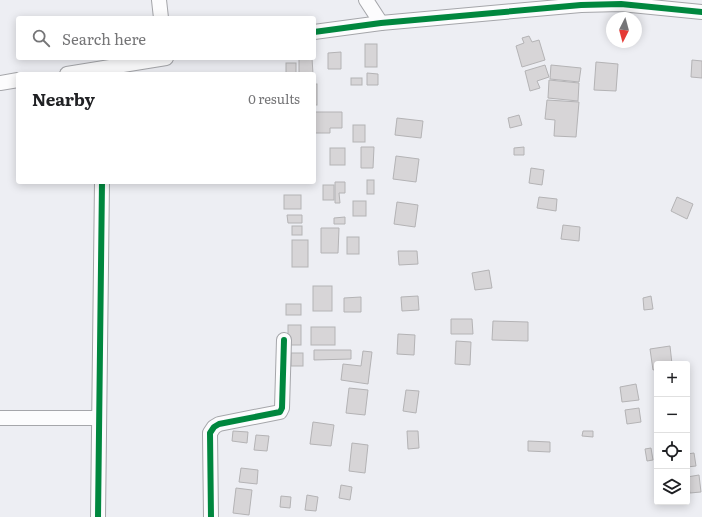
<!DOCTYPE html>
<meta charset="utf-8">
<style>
body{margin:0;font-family:Literata,serif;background:#f6f6f6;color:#202124}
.controls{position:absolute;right:12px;bottom:12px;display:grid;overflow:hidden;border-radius:4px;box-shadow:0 2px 10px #0003}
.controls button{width:36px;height:36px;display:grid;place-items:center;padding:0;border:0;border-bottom:1px solid #e0e0e0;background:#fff;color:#202124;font:20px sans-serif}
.compass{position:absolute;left:606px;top:12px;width:36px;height:36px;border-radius:50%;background:#fff;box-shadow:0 2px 10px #0003;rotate:186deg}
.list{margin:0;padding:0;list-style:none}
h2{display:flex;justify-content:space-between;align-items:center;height:52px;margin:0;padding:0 16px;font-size:17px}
h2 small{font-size:13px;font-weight:400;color:#757577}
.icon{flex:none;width:22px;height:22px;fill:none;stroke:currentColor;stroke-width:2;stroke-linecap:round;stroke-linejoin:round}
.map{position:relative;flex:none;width:702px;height:517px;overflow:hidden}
.search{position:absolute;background:#fff;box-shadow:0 2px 10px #0003;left:16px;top:16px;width:300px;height:44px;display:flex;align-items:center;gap:10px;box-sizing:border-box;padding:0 14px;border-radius:4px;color:#757577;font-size:15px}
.panel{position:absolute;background:#fff;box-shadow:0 2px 10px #0003;left:16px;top:72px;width:300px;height:112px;border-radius:4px}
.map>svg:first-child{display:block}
</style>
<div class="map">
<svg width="702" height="517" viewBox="0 0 702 517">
<rect width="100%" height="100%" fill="#edeef3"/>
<g fill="#d7d5d7" stroke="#b4b3b5">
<polygon points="529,36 532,42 539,40 545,60 522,67 516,46 524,43 522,38"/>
<rect x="365" y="44" width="12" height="23"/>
<polygon points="341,52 341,69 328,69 328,53"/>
<polygon points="299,58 312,58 313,74 299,74"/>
<polygon points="692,60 702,61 702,78 691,77"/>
<polygon points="596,62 618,64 616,91 594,90"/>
<rect x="286" y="63" width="10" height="11"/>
<polygon points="545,65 549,77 537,81 540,88 530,91 525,71"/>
<polygon points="551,65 581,68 579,82 550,79"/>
<polygon points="367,73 378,74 378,85 367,85"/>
<rect x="351" y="78" width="11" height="7"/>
<polygon points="549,80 579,83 578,101 548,98"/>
<rect x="314" y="84" width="3" height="21"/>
<polygon points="547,100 579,102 576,137 554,136 555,120 545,119"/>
<polygon points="315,112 342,112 342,128 330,128 330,133 315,133"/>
<polygon points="519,115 522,125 510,128 508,118"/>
<polygon points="397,118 423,121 421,138 395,135"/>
<rect x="353" y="125" width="12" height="17"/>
<polygon points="361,147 374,147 373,168 361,168"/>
<polygon points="524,147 524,155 514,155 514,148"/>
<rect x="330" y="148" width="15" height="17"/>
<polygon points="396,156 419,159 416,182 393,179"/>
<polygon points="531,168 544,170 542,185 529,183"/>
<rect x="367" y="180" width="7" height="14"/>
<polygon points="335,182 345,182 345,193 339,193 340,203 335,203"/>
<rect x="323" y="185" width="11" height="15"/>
<rect x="284" y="195" width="17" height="14"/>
<polygon points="539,197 557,199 556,211 537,208"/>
<polygon points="677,197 693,204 687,219 671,211"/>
<rect x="353" y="201" width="13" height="15"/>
<polygon points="397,202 418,205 415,227 394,224"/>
<polygon points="287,215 302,215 302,223 288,223"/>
<polygon points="345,217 345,224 334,224 334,218"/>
<polygon points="563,225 580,227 579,241 561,239"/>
<rect x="292" y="226" width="10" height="9"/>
<polygon points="321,228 339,228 338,253 321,253"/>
<rect x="347" y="237" width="12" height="17"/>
<rect x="292" y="240" width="16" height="27"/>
<polygon points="398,251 417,251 418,264 399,265"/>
<polygon points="489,270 492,288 475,290 472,273"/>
<rect x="313" y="286" width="19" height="25"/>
<polygon points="418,296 419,310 402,311 401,297"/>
<polygon points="651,296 653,309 644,310 643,298"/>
<polygon points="361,297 361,312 344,312 344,298"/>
<rect x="286" y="304" width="15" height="11"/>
<polygon points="451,319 472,319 473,334 451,334"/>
<polygon points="493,321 528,322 528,341 492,340"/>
<rect x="288" y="325" width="13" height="20"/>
<rect x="311" y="327" width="24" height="18"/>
<polygon points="398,334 415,335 414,355 397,354"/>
<polygon points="456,341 471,342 470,365 455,364"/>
<polygon points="670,346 672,364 657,364 657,369 653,370 650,349"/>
<polygon points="314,350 351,350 351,359 314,360"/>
<polygon points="363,351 372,352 368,384 341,380 343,364 361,366"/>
<rect x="291" y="353" width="12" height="13"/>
<polygon points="636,384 639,400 622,402 620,387"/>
<polygon points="349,388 368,390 365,415 346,413"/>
<polygon points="406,390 419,391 416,413 403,411"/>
<polygon points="639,408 641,422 627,424 625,410"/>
<polygon points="313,422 334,425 331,446 310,444"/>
<polygon points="233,431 248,432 247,443 232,441"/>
<polygon points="407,431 418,431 419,448 408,449"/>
<polygon points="583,431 593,431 593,437 582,436"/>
<polygon points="256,435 269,436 267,451 254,450"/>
<polygon points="528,441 550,442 550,452 528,451"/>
<polygon points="352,443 368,445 365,473 349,471"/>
<polygon points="651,448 653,460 647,461 645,449"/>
<polygon points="694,453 696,466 687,467 687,454"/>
<polygon points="241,468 258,470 257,484 239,482"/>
<polygon points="699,475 701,492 690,493 687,477"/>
<polygon points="341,485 352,487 350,500 339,498"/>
<polygon points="236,488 252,490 249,515 233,513"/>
<polygon points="307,495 318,497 316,511 305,510"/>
<polygon points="281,496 291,497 290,508 280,507"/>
</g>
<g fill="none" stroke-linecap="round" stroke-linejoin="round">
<defs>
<g id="minor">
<polyline points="159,0 161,18"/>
<polyline points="366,0 381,23"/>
<polyline points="314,32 381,23 581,5 621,4 702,12"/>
<polyline points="67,74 166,58"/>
<polyline points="0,83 18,80"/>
<polyline points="0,418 99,418"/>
<polyline points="98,517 102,182"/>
<polyline points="211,517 210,433 214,427 219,424 280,412 282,408 284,340"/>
</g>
</defs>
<use href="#minor" stroke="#a5a6aa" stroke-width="16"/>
<use href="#minor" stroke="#fcfcfd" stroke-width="14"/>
<defs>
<g id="cycleway">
<polyline points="314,32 381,23 581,5 621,4 702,12"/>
<polyline points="98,517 102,182"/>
<polyline points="211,517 210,433 214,427 219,424 280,412 282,408 284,340"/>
</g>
</defs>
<use href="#cycleway" stroke="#f9fbfe" stroke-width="8"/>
<use href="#cycleway" stroke="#00873e" stroke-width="6"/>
</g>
</svg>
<div class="controls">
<button>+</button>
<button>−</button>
<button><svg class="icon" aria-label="locate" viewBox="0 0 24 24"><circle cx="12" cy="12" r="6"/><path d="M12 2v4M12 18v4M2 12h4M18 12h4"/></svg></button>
<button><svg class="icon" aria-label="layers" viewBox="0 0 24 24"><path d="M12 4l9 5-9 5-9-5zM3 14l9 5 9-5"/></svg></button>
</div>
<svg class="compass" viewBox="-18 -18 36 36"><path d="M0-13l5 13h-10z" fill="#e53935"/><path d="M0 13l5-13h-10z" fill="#757577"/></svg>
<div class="search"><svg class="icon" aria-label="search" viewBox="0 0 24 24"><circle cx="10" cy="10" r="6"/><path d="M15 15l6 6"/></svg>Search here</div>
<section class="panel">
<h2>Nearby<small>0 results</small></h2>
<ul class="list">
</ul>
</section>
</div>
